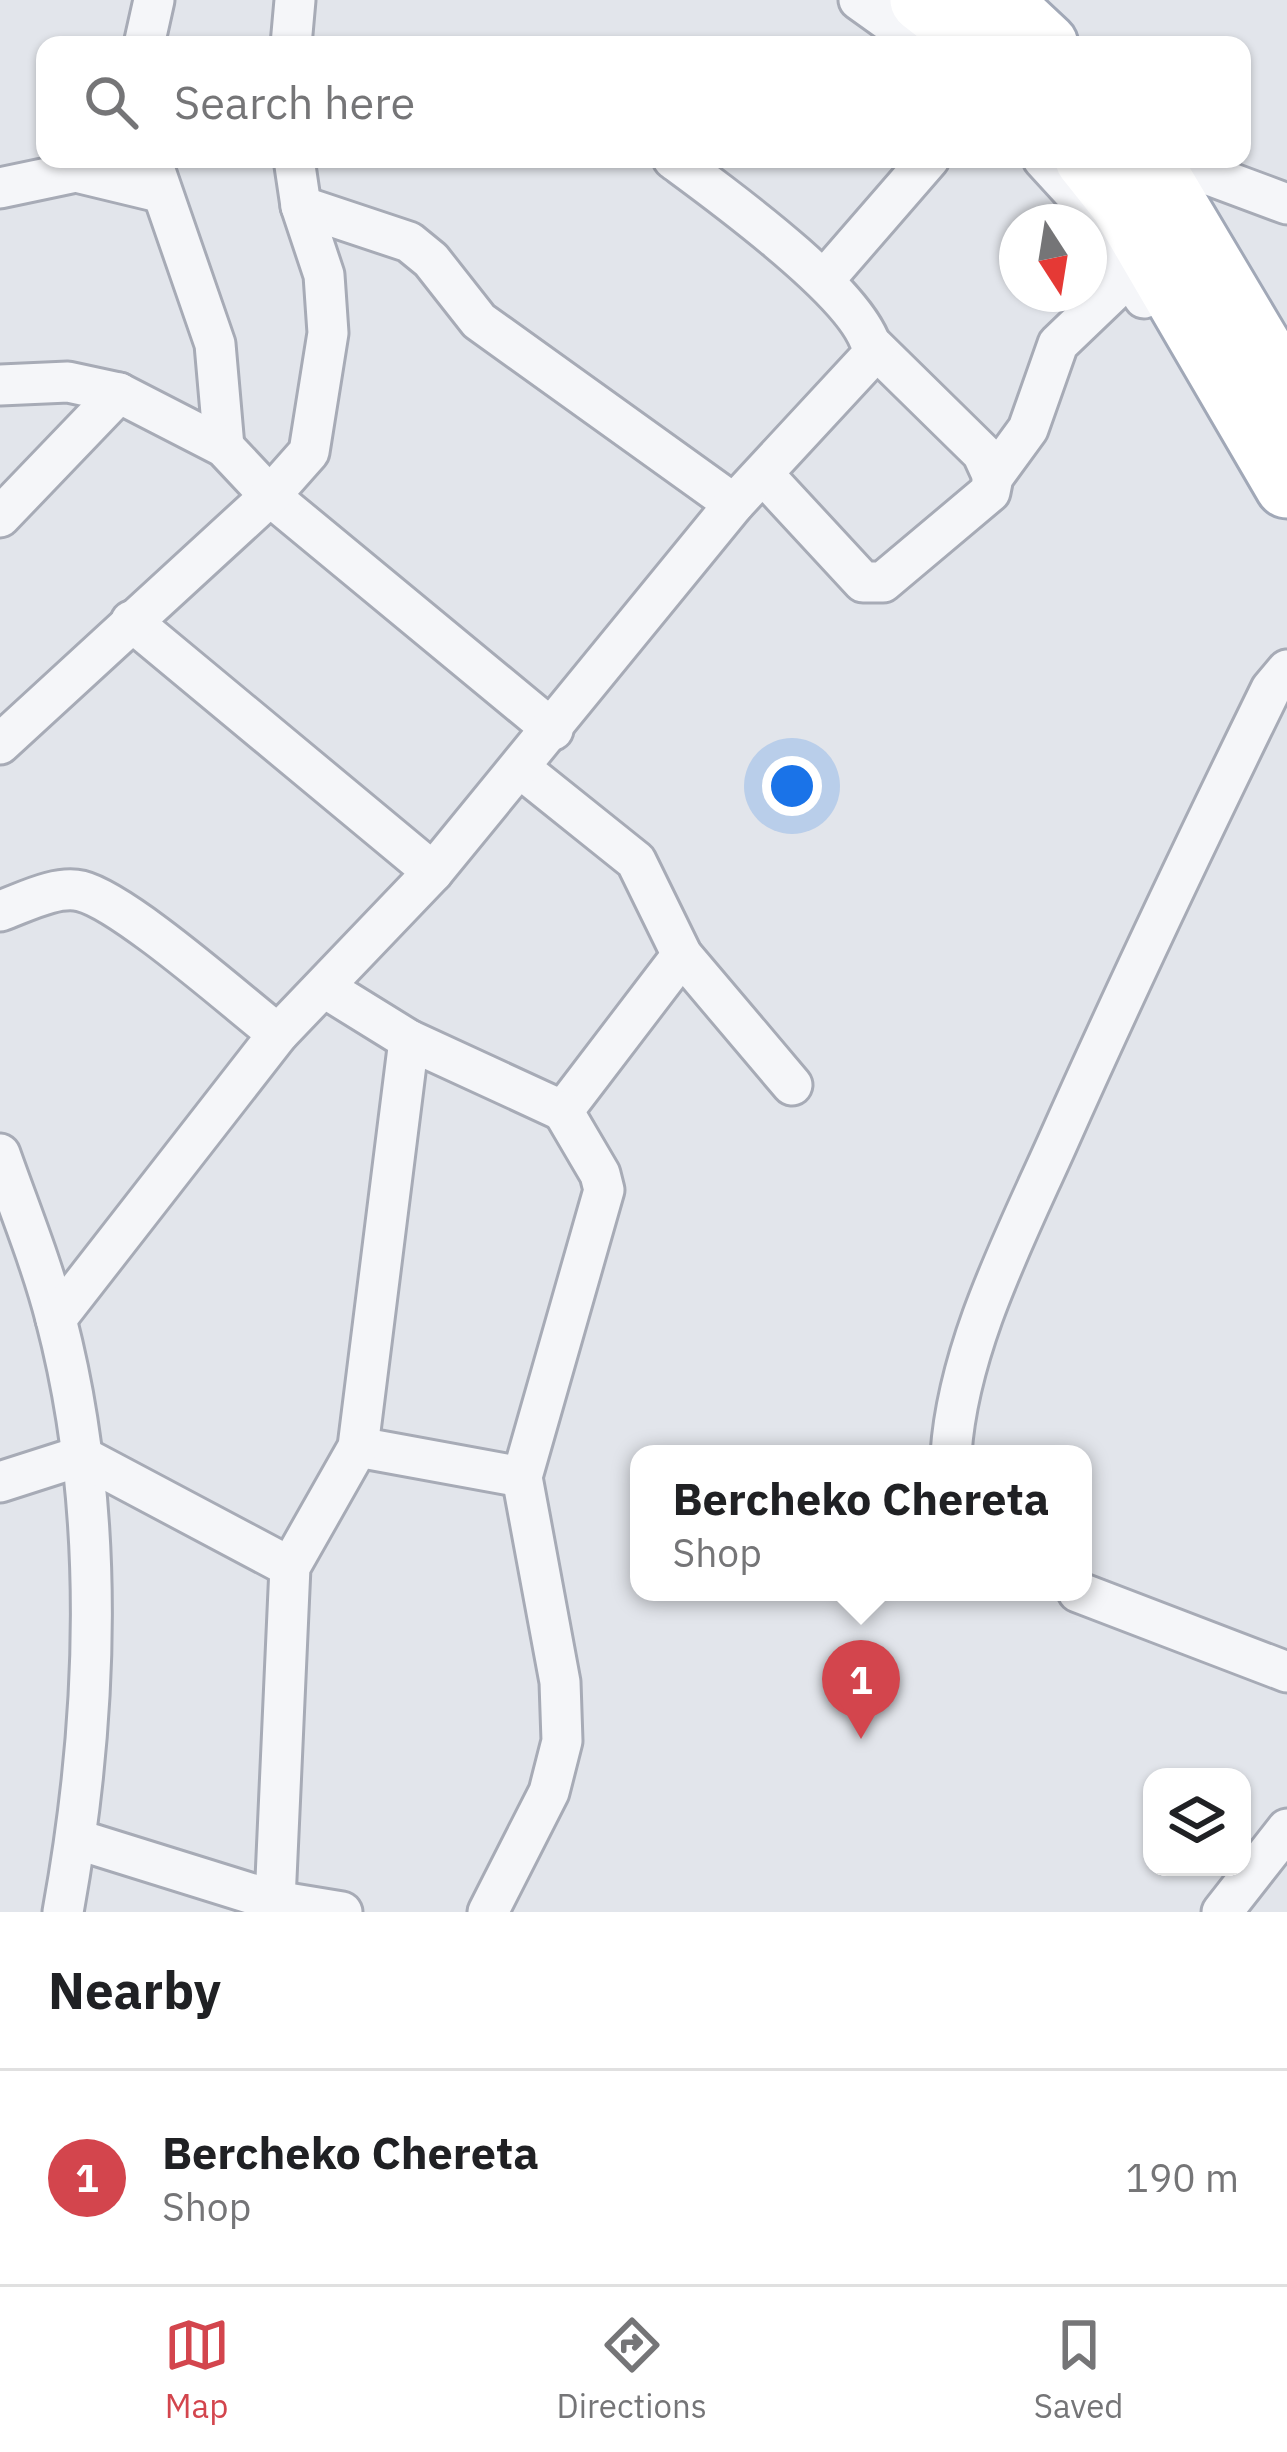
<!DOCTYPE html>
<style>
body{margin:0;font-family:"IBM Plex Sans",sans-serif;background:#f2f2f2;color:#202124}
.controls{position:absolute;right:36px;bottom:36px;display:grid;overflow:hidden;border-radius:24px;box-shadow:0 3px 9px #0004}
.controls button{width:108px;height:108px;display:grid;place-items:center;padding:0;border:0;border-bottom:3px solid #e0e0e0;background:#fff;color:#202124;font:60px sans-serif}
.compass{position:absolute;left:999px;top:204px;width:108px;height:108px;border-radius:50%;background:#fff;box-shadow:0 3px 9px #0004;rotate:168deg}
.you{position:absolute;left:792px;top:786px;width:42px;height:42px;margin:-30px;border:9px solid #fff;border-radius:50%;background:#1a73e8;box-shadow:0 0 0 18px #1a73e833}
.badge{display:grid;place-items:center;width:78px;height:78px;border-radius:50%;background:#d3454d;color:#fff;font-size:39px;font-weight:700}
.pin{position:absolute;translate:-50% -99px;filter:drop-shadow(0 3px 6px #0008)}
.pin::after{content:'';position:absolute;top:63px;width:42px;height:36px;background:inherit;clip-path:polygon(0 0,100% 0,50% 100%)}
.popup{position:absolute;left:630px;top:1445px;width:462px;height:156px;box-sizing:border-box;display:grid;place-content:center;border-radius:24px;background:#fff;filter:drop-shadow(0 3px 9px #0005);font-size:39px;white-space:nowrap;color:#757577}
.popup b{font-size:45px;color:#202124}
.popup::after{content:'';position:absolute;left:50%;top:100%;margin-left:-24px;border:24px solid transparent;border-top-color:#fff}
.list{margin:0;padding:0;list-style:none}
h2{display:flex;justify-content:space-between;align-items:center;height:156px;margin:0;padding:0 48px;font-size:51px}
h2 small{font-size:39px;font-weight:400;color:#757577}
.list li{display:grid;grid-template-columns:78px 1fr auto;gap:36px;align-items:center;box-sizing:border-box;height:216px;padding:0 48px;border-top:3px solid #e0e0e0}
.list b{display:block;font-size:45px;white-space:nowrap}
.list p{margin:0;font-size:39px;white-space:nowrap;color:#757577}
.list em{font-size:39px;font-style:normal;color:#757577}
.icon{flex:none;width:66px;height:66px;fill:none;stroke:currentColor;stroke-width:2;stroke-linecap:round;stroke-linejoin:round}
.map{position:relative;flex:none;width:1287px;height:1912px;overflow:hidden}
.search{position:absolute;background:#fff;box-shadow:0 3px 9px #0004;left:36px;right:36px;top:36px;height:132px;display:flex;align-items:center;gap:30px;box-sizing:border-box;padding:0 42px;border-radius:24px;color:#757577;font-size:45px}
.sheet{height:372px;background:#fff}
nav{display:flex;justify-content:space-around;align-items:center;box-sizing:border-box;height:168px;border-top:3px solid #e0e0e0;background:#fff;font-size:33px;color:#757577}
nav a{display:grid;justify-items:center;gap:6px}
nav .on{color:#d3454d}
.map>svg:first-child{display:block}
</style>
<div class="map">
<svg width="1287" height="1912" viewBox="0 0 1287 1912">
<rect width="100%" height="100%" fill="#e2e5eb"/>
<g fill="none" stroke-linecap="round" stroke-linejoin="round">
<defs>
<g id="street">
<polyline points="859,0 922,45"/>
<polyline points="144,45 154,0"/>
<polyline points="291,45 295,0"/>
<polyline points="151,159 215,344 224,447"/>
<polyline points="1043,159 1076,195 1144,298"/>
<polyline points="1166,159 1287,204"/>
<polyline points="0,188 76,172 159,192"/>
<polyline points="301,206 409,242 431,260 479,321 734,504"/>
<polyline points="824,280 929,159"/>
<polyline points="874,347 982,453 993,477"/>
<polyline points="0,385 68,382 119,393 224,447 270,496 553,730"/>
<polyline points="763,474 863,582 883,582 990,492 993,477 1028,429 1058,344 1129,276"/>
<polyline points="0,517 119,393"/>
<polyline points="131,621 433,872"/>
<polyline points="0,744 270,496 309,452 328,333 324,275 301,206 294,159"/>
<polyline points="520,768 636,861 682,955 792,1085"/>
<path d="M 0,911 C 23,903 56,885 81,891 C 125,902 237,1002 278,1034"/>
<polyline points="325,988 409,1040 563,1111 682,955"/>
<path d="M 0,1154 C 19,1208 42,1264 56,1319 C 106,1510 98,1719 63,1912"/>
<path d="M 56,1319 L 278,1034 L 433,872 L 734,504 L 873,354 C 867,299 719,193 673,159"/>
<polyline points="358,1447 522,1477"/>
<path d="M 951,1454 C 958,1348 1014,1240 1057,1144 C 1125,991 1197,840 1271,689 L 1287,670"/>
<polyline points="0,1482 81,1456 290,1567"/>
<polyline points="1078,1592 1287,1672"/>
<polyline points="76,1839 275,1901 342,1912"/>
<polyline points="275,1901 290,1567 358,1447 409,1040"/>
<polyline points="488,1912 549,1792 562,1741 560,1682 522,1477 604,1190 600,1174 563,1111"/>
<polyline points="1222,1912 1287,1829"/>
</g>
<g id="primary">
<polyline points="922,0 980,45"/>
<polyline points="998,0 1046,45"/>
<polyline points="1087,159 1122,203 1287,486"/>
<polyline points="1148,159 1287,393"/>
</g>
</defs>
<use href="#street" stroke="#a7abb6" stroke-width="45"/>
<use href="#primary" stroke="#a1a8b7" stroke-width="69"/>
<use href="#street" stroke="#f5f6f9" stroke-width="39"/>
<use href="#primary" stroke="#fff" stroke-width="63"/>
</g>
</svg>
<div class="controls">
<button><svg class="icon" aria-label="layers" viewBox="0 0 24 24"><path d="M12 4l9 5-9 5-9-5zM3 14l9 5 9-5"/></svg></button>
</div>
<svg class="compass" viewBox="-18 -18 36 36"><path d="M0-13l5 13h-10z" fill="#e53935"/><path d="M0 13l5-13h-10z" fill="#757577"/></svg>
<div class="you"></div>
<div class="pin badge" style="left:861px;top:1739px">1</div>
<div class="popup"><b>Bercheko Chereta</b>Shop</div>
<div class="search"><svg class="icon" aria-label="search" viewBox="0 0 24 24"><circle cx="10" cy="10" r="6"/><path d="M15 15l6 6"/></svg>Search here</div>
</div>
<section class="sheet">
<h2>Nearby<small></small></h2>
<ul class="list">
<li><span class="badge">1</span><div><b>Bercheko Chereta</b><p>Shop</p></div><em>190 m</em></li>
</ul>
</section>
<nav>
<a class="on"><svg class="icon" aria-label="map" viewBox="0 0 24 24"><path d="M3 6l6-2 6 2 6-2v14l-6 2-6-2-6 2zM9 4v14M15 6v14"/></svg>Map</a>
<a><svg class="icon" aria-label="directions" viewBox="0 0 24 24"><path d="M12 3l9 9-9 9-9-9zM9 14v-3h6M13 9l2 2-2 2"/></svg>Directions</a>
<a><svg class="icon" aria-label="saved" viewBox="0 0 24 24"><path d="M7 4h10v16l-5-4-5 4z"/></svg>Saved</a>
</nav>
